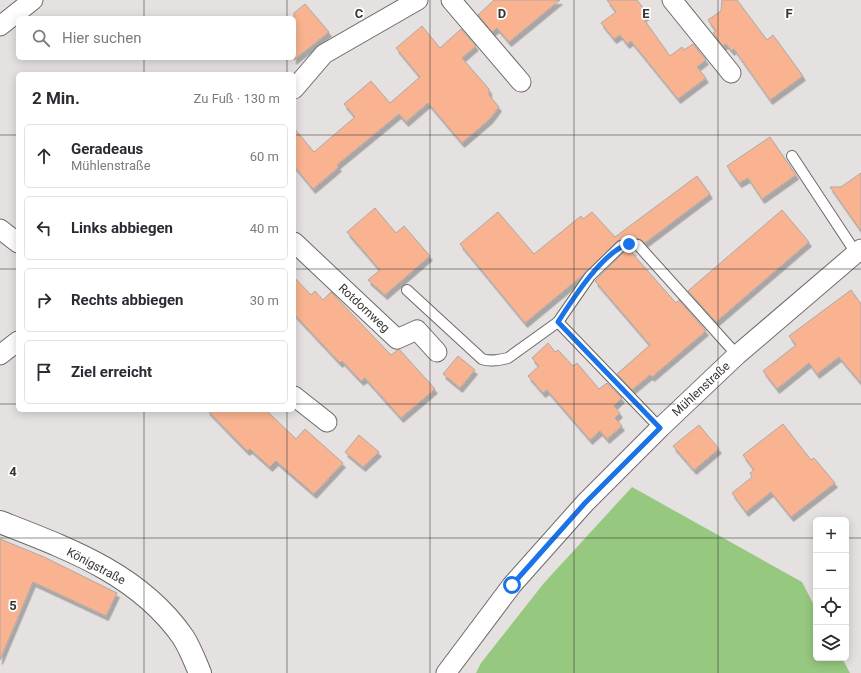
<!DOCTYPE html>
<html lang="de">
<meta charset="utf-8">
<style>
body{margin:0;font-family:Roboto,sans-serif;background:#f2f2f3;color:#2b2b33}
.controls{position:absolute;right:12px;bottom:12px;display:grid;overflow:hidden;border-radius:6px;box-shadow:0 2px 10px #0003}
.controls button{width:36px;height:36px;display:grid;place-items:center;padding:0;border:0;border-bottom:1px solid #e1e1e2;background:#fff;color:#2b2b33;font:20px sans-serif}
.stop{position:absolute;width:12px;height:12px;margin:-9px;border:3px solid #1a73e8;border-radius:50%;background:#fff}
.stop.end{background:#1a73e8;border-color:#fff;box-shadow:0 1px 4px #0008}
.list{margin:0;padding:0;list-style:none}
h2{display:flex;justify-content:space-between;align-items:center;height:52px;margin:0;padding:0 16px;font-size:17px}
h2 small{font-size:13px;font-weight:400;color:#7c7c81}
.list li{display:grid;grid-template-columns:26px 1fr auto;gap:12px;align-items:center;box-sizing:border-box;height:64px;margin:0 8px 8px;padding:0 8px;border:1px solid #e1e1e2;border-radius:6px}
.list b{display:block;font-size:15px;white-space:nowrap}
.list p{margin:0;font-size:13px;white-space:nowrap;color:#7c7c81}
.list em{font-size:13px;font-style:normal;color:#7c7c81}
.icon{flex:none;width:22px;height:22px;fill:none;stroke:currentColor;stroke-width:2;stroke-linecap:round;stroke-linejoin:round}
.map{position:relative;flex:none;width:861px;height:673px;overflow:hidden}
.search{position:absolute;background:#fff;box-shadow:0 2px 10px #0003;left:16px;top:16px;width:280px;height:44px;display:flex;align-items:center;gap:10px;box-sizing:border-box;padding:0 14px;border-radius:6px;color:#7c7c81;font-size:15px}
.panel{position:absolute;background:#fff;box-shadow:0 2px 10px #0003;left:16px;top:72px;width:280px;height:340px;border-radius:6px}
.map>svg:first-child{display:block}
</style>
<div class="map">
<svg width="861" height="673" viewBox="0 0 861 673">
<defs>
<filter id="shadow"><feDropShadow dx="2.5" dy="4.5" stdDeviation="0" flood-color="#0004"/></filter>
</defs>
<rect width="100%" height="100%" fill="#e5e1e0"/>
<polygon fill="#96c87f" points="632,487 802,582 816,609 816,658 842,658 850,673 476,673 481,663 544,583"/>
<g fill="#f9b390" stroke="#aca9a7" filter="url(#shadow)">
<polygon points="494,0 560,0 509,42 497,28 492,32 478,15"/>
<polygon points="607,0 637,0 648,14 643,18 670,56 682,47 684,50 693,44 706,60 697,67 706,78 678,99 631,41 627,44 620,35 614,39 601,23 616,12"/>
<polygon points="722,0 737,0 767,40 773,35 803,76 770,100 734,49 732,51 726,44 723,46 713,33 716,31 708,20 721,11"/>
<polygon points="305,4 329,32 294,60 294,13"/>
<polygon points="422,26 440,48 461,29 476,46 462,58 489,89 489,95 499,107 490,119 462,143 428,103 406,122 399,114 337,165 339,167 313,189 294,166 294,128 314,152 355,117 344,104 371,81 390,103 420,77 396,48"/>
<polygon points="770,137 796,175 762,199 748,178 739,183 727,166"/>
<polygon points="861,173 861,231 830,187 841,187"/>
<polygon points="697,176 710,194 645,243 639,239 630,238 617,241 583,275 525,323 460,244 498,212 534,254 581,216 583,219 592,212 615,237"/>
<polygon points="375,208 396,233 404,226 430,256 385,295 368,280 380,270 347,232"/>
<polygon points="782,210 809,242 716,322 688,291"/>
<polygon points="629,251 634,251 632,253 676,303 679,300 706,331 652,377 650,375 632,390 617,374 650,345 595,281 624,252"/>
<polygon points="294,277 311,295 315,291 323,300 331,292 391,355 399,349 435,389 401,418 365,378 361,381 342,361 340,363 294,314"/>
<polygon points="851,290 861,304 861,383 839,357 817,374 809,363 777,389 763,371 796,345 789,336"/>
<polygon points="548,343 555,352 558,350 573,366 577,363 599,389 607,383 622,398 614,406 620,413 615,418 622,426 607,439 600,431 590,440 547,390 543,393 528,376 539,366 532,358"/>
<polygon points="458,356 475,370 460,388 443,374"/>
<polygon points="207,410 266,410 296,439 305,429 343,463 314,494 276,461 270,467 250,449 247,451"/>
<polygon points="783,424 811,460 814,458 835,483 791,517 771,492 746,512 732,493 752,477 750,473 754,470 743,455"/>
<polygon points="699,425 719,449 694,470 673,446"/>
<polygon points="359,435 379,452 363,467 345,452"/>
<polygon points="0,539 44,557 117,593 106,616 33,582 0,660"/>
</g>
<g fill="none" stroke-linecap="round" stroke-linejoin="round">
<defs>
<g id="lane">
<polyline points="792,156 856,253"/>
<path d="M 407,290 L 482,359 C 490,362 499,360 508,358 L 558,322 L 590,276 L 621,246 L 629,244 L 638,245 L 737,355"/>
<polyline points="558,322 660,428"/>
</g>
<g id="street">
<polyline points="451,0 521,82"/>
<polyline points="672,0 731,73"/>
<polyline points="0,26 33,0"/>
<polyline points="294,89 324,54 418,0"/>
<polyline points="0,229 18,243"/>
<polyline points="294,242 397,339 417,330 437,352"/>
<polyline points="0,355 18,341"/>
<polyline points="294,396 327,422"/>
<polyline points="446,673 512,585 585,503 660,428 737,355 861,249"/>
</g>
<path id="secondary" d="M 0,522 C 69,549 139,574 183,637 C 190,648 195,661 200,673"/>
</defs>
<use href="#lane" stroke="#6d6a68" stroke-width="12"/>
<use href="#street" stroke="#6d6a68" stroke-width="21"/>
<use href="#secondary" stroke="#6d6a68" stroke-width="24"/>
<use href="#lane" stroke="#fff" stroke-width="10"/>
<use href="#street" stroke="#fff" stroke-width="19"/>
<use href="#secondary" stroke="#fff" stroke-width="22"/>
</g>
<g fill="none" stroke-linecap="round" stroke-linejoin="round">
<path stroke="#1a73e8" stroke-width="5" d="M 512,585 L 585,503 L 660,428 L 558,322 C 572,300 603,251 629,244"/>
</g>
<path fill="none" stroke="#353433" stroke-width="1" stroke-opacity="0.55" d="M 144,0 L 144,18M 287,0 L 287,18M 430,0 L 430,673M 574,0 L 574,673M 718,0 L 718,673M 144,58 L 144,74M 287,58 L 287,74M 0,135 L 18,135M 294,135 L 861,135M 0,269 L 18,269M 294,269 L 861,269M 0,404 L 18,404M 294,404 L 861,404M 144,410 L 144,673M 287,410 L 287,673M 0,538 L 816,538M 846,538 L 861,538"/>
<g text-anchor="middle" stroke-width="3.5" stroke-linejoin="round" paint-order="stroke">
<g font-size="12" fill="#353433" stroke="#fff">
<text transform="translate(364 308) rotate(43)" y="4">Rotdornweg</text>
<text transform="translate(701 389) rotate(-43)" y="4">Mühlenstraße</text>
<text transform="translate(96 566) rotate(28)" y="4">Königstraße</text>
</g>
</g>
<g font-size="13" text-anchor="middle" font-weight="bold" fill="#353433" stroke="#fff" stroke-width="3.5" stroke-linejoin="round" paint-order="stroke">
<text x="359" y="18">C</text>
<text x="502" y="18">D</text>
<text x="646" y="18">E</text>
<text x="789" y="18">F</text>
<text x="13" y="476">4</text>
<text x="13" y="610">5</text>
</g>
</svg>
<div class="controls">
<button>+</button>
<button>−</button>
<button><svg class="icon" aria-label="locate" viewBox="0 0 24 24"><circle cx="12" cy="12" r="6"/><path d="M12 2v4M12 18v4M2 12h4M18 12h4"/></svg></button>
<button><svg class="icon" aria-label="layers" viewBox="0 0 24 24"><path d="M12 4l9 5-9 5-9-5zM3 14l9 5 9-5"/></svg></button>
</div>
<div class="stop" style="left:512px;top:585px"></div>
<div class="stop end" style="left:629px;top:244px"></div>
<div class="search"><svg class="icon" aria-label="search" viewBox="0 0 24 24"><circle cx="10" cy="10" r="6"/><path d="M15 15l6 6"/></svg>Hier suchen</div>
<section class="panel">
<h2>2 Min.<small>Zu Fuß · 130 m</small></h2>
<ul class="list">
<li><svg class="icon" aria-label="ahead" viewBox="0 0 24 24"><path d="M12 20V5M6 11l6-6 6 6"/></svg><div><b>Geradeaus</b><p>Mühlenstraße</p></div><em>60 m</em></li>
<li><svg class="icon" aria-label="left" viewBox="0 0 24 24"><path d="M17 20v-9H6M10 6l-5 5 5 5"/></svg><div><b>Links abbiegen</b></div><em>40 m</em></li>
<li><svg class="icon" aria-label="right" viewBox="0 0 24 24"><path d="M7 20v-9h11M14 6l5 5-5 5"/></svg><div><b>Rechts abbiegen</b></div><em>30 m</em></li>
<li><svg class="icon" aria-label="arrive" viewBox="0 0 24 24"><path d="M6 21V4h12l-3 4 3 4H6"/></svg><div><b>Ziel erreicht</b></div></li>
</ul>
</section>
</div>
